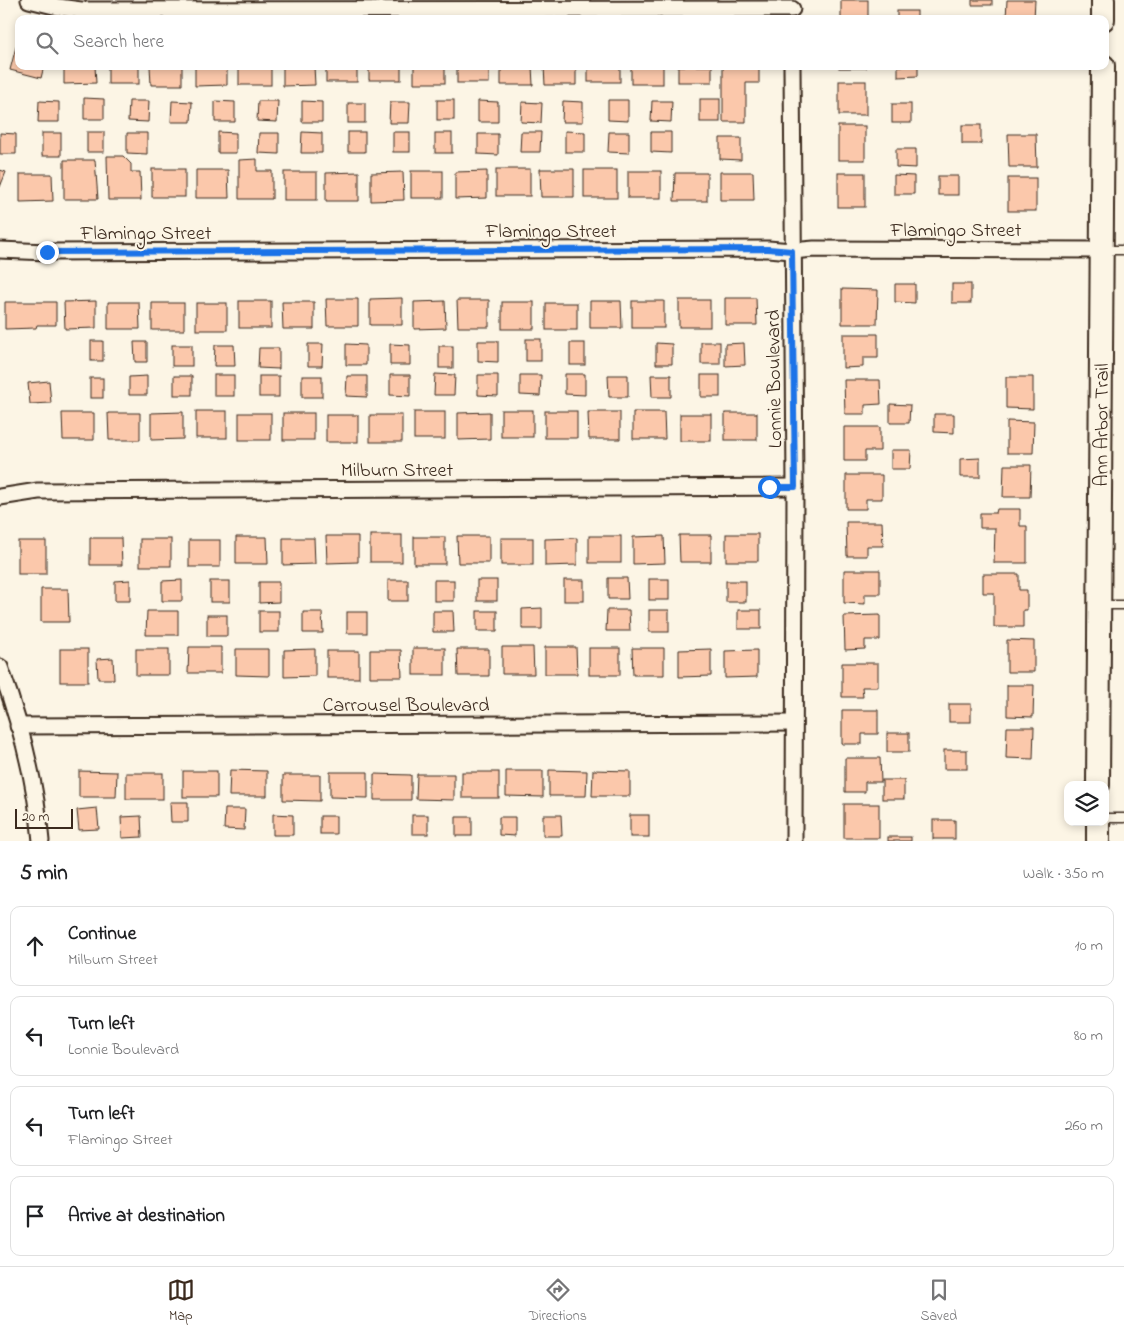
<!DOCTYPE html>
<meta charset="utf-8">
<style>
body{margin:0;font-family:"Indie Flower",sans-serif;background:#f2f2f2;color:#202124}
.controls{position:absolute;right:15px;bottom:15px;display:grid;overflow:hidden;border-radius:10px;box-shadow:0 2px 8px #0003}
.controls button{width:45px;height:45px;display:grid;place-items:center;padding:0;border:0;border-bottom:1px solid #e0e0e0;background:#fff;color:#202124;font:25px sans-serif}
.scale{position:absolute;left:15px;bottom:12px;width:58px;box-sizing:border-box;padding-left:5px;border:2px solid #3b2a1e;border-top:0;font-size:14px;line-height:18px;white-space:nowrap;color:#3b2a1e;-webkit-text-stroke:4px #fcf5e5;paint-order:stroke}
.stop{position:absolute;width:15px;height:15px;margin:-11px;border:4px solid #1a73e8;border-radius:50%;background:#fff}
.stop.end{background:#1a73e8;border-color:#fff;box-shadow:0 1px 5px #0008}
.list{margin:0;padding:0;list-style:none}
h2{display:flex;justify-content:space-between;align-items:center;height:65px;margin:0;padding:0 20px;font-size:21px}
h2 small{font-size:16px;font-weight:400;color:#757577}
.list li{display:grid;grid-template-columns:32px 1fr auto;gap:15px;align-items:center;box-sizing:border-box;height:80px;margin:0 10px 10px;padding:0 10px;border:1px solid #e0e0e0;border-radius:10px}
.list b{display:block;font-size:19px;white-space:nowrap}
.list p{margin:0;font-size:16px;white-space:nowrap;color:#757577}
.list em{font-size:16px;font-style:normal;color:#757577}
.icon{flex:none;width:28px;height:28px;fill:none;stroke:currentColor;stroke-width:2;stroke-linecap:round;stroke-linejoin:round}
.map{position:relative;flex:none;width:1124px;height:841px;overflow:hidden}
.search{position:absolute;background:#fff;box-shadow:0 2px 8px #0003;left:15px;right:15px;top:15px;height:55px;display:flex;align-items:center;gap:12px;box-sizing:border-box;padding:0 18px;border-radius:10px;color:#757577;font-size:19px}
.sheet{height:425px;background:#fff}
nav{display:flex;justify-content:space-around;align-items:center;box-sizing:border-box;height:70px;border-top:1px solid #e0e0e0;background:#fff;font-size:14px;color:#757577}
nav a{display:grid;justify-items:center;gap:2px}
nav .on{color:#3b2a1e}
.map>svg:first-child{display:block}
</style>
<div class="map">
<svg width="1124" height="841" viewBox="0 0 1124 841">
<rect width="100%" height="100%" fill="#fcf5e5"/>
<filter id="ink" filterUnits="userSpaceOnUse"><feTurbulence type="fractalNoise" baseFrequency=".02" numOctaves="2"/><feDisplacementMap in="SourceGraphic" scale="10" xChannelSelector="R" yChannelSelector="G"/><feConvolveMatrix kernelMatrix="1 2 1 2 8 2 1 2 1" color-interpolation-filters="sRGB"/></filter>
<g filter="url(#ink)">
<g fill="#fbc8ab" stroke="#3b2a1e">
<rect x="841" y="0" width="27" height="19"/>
<rect x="972" y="0" width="20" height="5"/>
<polygon points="1007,0 1035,0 1034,19 1006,19"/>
<rect x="897" y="11" width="20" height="8"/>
<polygon points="17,43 19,44 19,66 44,66 41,78 10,70"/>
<polygon points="64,66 95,66 96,83 64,84"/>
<rect x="108" y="66" width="31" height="18"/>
<polygon points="150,66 182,66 182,85 151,85"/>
<polygon points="195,66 227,66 227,85 195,86"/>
<rect x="239" y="66" width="32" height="19"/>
<polygon points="283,66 314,66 315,85 283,86"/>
<rect x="326" y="66" width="31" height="16"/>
<rect x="369" y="66" width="32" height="14"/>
<rect x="414" y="66" width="31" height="17"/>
<rect x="457" y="66" width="32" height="17"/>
<polygon points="501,66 532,66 533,85 501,85"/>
<polygon points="544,66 576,66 576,85 545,85"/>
<rect x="588" y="66" width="32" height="16"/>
<rect x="631" y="66" width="32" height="18"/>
<rect x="678" y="66" width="34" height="16"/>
<polygon points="723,66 759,66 759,83 746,83 746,122 723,122"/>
<rect x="839" y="66" width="27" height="2"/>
<polygon points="898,66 918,66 918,76 898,77"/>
<rect x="839" y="81" width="27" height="34"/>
<polygon points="84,98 104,99 104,119 84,119"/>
<rect x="700" y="99" width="20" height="23"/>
<rect x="437" y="100" width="17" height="20"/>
<polygon points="608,100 628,100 628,121 608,120"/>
<polygon points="39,101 59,102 59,122 38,122"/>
<polygon points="129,101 149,101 148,122 128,121"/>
<polygon points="172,101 192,102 191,122 171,122"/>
<polygon points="215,101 235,102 235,122 215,122"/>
<polygon points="258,101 278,101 277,122 257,121"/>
<polygon points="302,101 322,102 322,122 302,122"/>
<polygon points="478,101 498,102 498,122 478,122"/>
<polygon points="563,101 583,102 583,122 562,122"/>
<polygon points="652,101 672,101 671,122 651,121"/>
<polygon points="390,102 410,102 409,123 389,123"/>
<polygon points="522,102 542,103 541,123 521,122"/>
<rect x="348" y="103" width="17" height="20"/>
<rect x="892" y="104" width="19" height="19"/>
<rect x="962" y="125" width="19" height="19"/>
<rect x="838" y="126" width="27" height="34"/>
<polygon points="565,131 585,132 585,152 565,152"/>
<rect x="87" y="132" width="17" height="20"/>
<polygon points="218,132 236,133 236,153 218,153"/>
<polygon points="302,132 322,133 322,153 301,153"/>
<rect x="348" y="132" width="17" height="20"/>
<rect x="393" y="132" width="17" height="20"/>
<polygon points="521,132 541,132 540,152 520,152"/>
<polygon points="609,132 629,132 629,153 608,152"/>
<polygon points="651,132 671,132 671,153 651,152"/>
<polygon points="0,133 16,134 16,154 0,154"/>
<rect x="42" y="133" width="19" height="23"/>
<polygon points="127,133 147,133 147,154 127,153"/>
<polygon points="259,133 279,133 279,154 258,153"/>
<rect x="435" y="133" width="17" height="20"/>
<polygon points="478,134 498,134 498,155 478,154"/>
<polygon points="1008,134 1036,134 1037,167 1009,167"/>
<polygon points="720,138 741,138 741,160 720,159"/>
<polygon points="896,149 916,149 916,168 896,167"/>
<polygon points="107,156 123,156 131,164 131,172 140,172 141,200 108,200"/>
<polygon points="257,159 257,171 272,171 272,199 239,199 239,160"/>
<polygon points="64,160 95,160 98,199 64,199"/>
<rect x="152" y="169" width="33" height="28"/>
<rect x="496" y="169" width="34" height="27"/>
<polygon points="540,169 574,169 574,197 541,197"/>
<polygon points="0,170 6,172 0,187"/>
<polygon points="196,170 228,170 229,198 196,198"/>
<rect x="584" y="170" width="33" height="28"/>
<rect x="411" y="171" width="32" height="27"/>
<polygon points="487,171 487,198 455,199 455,172"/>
<rect x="628" y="171" width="33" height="27"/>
<rect x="284" y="172" width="33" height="28"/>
<polygon points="359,172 359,201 326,201 326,173"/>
<polygon points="403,172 404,200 371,201 371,173"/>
<polygon points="720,172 753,172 754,200 720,200"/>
<polygon points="675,173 707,173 707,201 674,201"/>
<rect x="838" y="173" width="27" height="34"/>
<polygon points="20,174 52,174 53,201 20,202"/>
<polygon points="894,175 914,176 914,194 894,194"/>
<rect x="938" y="176" width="20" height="19"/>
<rect x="1008" y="178" width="28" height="33"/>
<polygon points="895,284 915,284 915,303 895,302"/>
<rect x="952" y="284" width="19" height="19"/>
<polygon points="842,289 878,290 877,324 842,324"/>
<polygon points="402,298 402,325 370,325 370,299"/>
<polygon points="725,298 756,298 757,325 725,325"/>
<polygon points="326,299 358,299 358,326 327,326"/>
<polygon points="457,300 489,300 489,327 458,327"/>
<rect x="679" y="300" width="31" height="27"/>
<polygon points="96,301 96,328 65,329 64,302"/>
<rect x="239" y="301" width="32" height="27"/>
<polygon points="445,301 446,328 414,329 414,302"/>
<polygon points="590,301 621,301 622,328 590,328"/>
<rect x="632" y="301" width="32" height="27"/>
<polygon points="5,302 56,302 56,325 37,325 36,328 5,329"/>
<polygon points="108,302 139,302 140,329 108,329"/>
<polygon points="282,302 314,302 314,329 283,329"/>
<rect x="502" y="302" width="32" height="27"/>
<rect x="152" y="303" width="32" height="27"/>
<rect x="196" y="303" width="31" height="27"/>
<rect x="546" y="303" width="31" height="27"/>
<polygon points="843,334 878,334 878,358 863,358 863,367 843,368"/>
<rect x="526" y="339" width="15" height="22"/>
<rect x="91" y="341" width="12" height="20"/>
<polygon points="478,341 498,341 498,362 478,361"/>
<polygon points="134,342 147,342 147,362 135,362"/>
<rect x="701" y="342" width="19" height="22"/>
<rect x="570" y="343" width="15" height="22"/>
<polygon points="656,343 672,344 672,364 656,364"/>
<polygon points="744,343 745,365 725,366 725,344"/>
<polygon points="308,344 323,344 322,366 308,366"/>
<polygon points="346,344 366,345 366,365 346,365"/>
<polygon points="390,344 410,345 410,365 390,365"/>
<rect x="172" y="345" width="20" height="21"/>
<polygon points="215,345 234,345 235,366 214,366"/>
<rect x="439" y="346" width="14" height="22"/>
<polygon points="259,348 279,348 279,369 258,368"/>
<polygon points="435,374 455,375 454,395 434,395"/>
<polygon points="565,374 585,374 585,395 565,394"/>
<rect x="214" y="375" width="20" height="21"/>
<polygon points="390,375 410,375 410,396 390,395"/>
<polygon points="478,375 498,375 498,396 478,395"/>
<polygon points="520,375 541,375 540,396 520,395"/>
<polygon points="608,375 628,375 628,397 609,397"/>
<polygon points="651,375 671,375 671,397 652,397"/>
<rect x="701" y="375" width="19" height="22"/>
<polygon points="147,376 147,395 129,395 129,377"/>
<rect x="174" y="376" width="18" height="19"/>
<rect x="259" y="376" width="20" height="21"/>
<rect x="302" y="376" width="20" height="21"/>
<polygon points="347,376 367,376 367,397 346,396"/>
<polygon points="1006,377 1033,377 1033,409 1006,408"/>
<rect x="90" y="378" width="13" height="20"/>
<polygon points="844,380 880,380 881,404 865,405 865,414 845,414"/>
<polygon points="49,381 51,403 30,404 28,383"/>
<polygon points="890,404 910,405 909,423 890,423"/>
<rect x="501" y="410" width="32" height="27"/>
<rect x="196" y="411" width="31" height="27"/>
<rect x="545" y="411" width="32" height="27"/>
<polygon points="183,412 183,439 151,440 151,413"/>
<rect x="414" y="412" width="31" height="27"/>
<polygon points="490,412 490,439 458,440 458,413"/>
<polygon points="588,412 620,412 620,439 589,439"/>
<polygon points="633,412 664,412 665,439 633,439"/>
<polygon points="62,413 94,413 94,440 63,440"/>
<polygon points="108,413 140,413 140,440 109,440"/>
<rect x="239" y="413" width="32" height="27"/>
<rect x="283" y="413" width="31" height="27"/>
<rect x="725" y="413" width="32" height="27"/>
<rect x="680" y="414" width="31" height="27"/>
<polygon points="934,414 954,414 954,433 934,432"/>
<rect x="326" y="415" width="32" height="27"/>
<rect x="370" y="415" width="32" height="27"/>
<polygon points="1007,421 1034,422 1033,453 1007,453"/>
<polygon points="844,427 880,427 880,451 865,451 865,461 844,461"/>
<polygon points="891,450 911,450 910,469 891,469"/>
<polygon points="980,458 980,477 960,477 960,459"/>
<polygon points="1004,465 1031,465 1030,497 1003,497"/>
<polygon points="846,475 882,475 882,499 866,499 866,509 846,509"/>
<polygon points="997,509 1020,509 1020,526 1027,526 1027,563 994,563 995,528 980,528 980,513 996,513"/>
<polygon points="846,522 882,522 883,546 867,546 867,556 847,556"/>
<rect x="726" y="534" width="32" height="27"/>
<rect x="370" y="535" width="32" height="27"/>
<polygon points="679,535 711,535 711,562 680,562"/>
<polygon points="326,536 358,536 358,562 327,563"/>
<polygon points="457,536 489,536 489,563 458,563"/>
<rect x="589" y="536" width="32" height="27"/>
<polygon points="664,536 665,563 633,564 633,537"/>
<polygon points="236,537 267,537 268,564 236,564"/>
<rect x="414" y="537" width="31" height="27"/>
<polygon points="90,538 121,538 122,565 90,565"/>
<polygon points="283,538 314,538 315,564 283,565"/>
<rect x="501" y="538" width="32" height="27"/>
<polygon points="577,538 577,565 545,566 545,539"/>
<rect x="140" y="539" width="31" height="27"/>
<rect x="189" y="540" width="31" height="27"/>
<rect x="18" y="541" width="28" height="33"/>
<polygon points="844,570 880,570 880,594 865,594 865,604 844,603"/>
<polygon points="983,574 1019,574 1019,590 1027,590 1027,610 1023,610 1023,627 994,627 994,593 983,593"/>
<polygon points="608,578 627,578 628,599 608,599"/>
<rect x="649" y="579" width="20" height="21"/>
<polygon points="130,580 130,601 115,601 115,581"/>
<polygon points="182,580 182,601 162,601 162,581"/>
<rect x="388" y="580" width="20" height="21"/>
<rect x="434" y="580" width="20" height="21"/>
<rect x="477" y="580" width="20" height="21"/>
<rect x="564" y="580" width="20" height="21"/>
<rect x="210" y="581" width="20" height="21"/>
<rect x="726" y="581" width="20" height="21"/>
<polygon points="259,582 279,582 279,602 259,603"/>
<polygon points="41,589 68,589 69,622 41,622"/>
<polygon points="542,608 542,629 522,629 522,609"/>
<polygon points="607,610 629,610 630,631 606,631"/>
<rect x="649" y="610" width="20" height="22"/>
<rect x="738" y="610" width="23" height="19"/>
<polygon points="147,611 178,611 178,635 146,635"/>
<rect x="259" y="611" width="20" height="21"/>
<polygon points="433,611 453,611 454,632 433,632"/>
<rect x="477" y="611" width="20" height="20"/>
<polygon points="303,612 322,612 323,633 303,633"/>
<rect x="347" y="612" width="20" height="21"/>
<rect x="207" y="615" width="20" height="21"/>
<polygon points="880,615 880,640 865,640 865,649 845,650 844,616"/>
<polygon points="1007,640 1034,641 1034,672 1007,672"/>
<polygon points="189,647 221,647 221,673 188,673"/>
<polygon points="502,647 533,647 534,674 502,674"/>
<polygon points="545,647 576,647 577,674 545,674"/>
<rect x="413" y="648" width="32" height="27"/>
<rect x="589" y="648" width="31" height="27"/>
<polygon points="632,648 664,648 664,675 633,675"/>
<rect x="60" y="649" width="28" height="33"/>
<rect x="136" y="649" width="33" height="26"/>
<polygon points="236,649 269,649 269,676 236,675"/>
<polygon points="315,649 315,676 284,677 284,650"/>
<polygon points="457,649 489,649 489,676 458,676"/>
<polygon points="711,649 711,676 679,677 679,650"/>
<polygon points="370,650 401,650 402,677 370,677"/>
<polygon points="757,650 757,677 725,678 725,651"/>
<rect x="327" y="651" width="32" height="27"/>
<polygon points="113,658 114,679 98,679 97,659"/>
<polygon points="842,663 878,663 878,687 862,687 863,697 842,697"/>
<polygon points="1007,685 1034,685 1033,717 1007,716"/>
<rect x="949" y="704" width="22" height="18"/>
<polygon points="842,710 878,710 878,734 862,734 862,744 842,744"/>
<polygon points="1007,727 1034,727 1033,759 1006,758"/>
<rect x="887" y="733" width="22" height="19"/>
<rect x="944" y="750" width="23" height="19"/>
<polygon points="845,758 880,758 881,782 865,782 865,792 845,792"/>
<polygon points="230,770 267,771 267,796 229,796"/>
<polygon points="549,770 587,771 586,796 549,796"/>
<polygon points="593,770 630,771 630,796 592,796"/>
<polygon points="79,771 117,772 116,797 79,797"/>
<rect x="183" y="771" width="34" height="26"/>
<polygon points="506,771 543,771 543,797 506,796"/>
<polygon points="330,772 368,772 368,798 330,797"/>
<rect x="462" y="772" width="37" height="26"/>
<rect x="126" y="773" width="37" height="26"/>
<polygon points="374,774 411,775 411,800 374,800"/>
<polygon points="417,774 454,774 454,800 416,799"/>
<polygon points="283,775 320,775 320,801 283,800"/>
<rect x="882" y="780" width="22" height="19"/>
<polygon points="170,802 188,802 188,822 171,822"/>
<rect x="844" y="804" width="35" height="34"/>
<polygon points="97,808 99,829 79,830 77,810"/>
<polygon points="225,809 245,809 244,830 224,829"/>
<polygon points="273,814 293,815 293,835 273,835"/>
<rect x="412" y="815" width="16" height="19"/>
<polygon points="543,815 561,815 562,836 543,836"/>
<rect x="630" y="815" width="19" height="22"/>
<polygon points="141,816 142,837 122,838 121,817"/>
<rect x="320" y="816" width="16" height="18"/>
<rect x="456" y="817" width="16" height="19"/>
<polygon points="499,817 515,817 515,836 499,835"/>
<rect x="933" y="820" width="22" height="19"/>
<rect x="888" y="837" width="23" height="4"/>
</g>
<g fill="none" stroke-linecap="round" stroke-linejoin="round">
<defs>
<g id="lane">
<polyline points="1104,250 1124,250"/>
<polyline points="1101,605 1124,605"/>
<polyline points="1105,818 1124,818"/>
</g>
<g id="street">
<polyline points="29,0 58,7 81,10 792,9"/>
<polyline points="792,66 795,487 794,841"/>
<polyline points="0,250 47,252 768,249 792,251 814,249 1101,250"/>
<polyline points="0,497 38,491 795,487"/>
<path d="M 0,667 C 20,722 36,783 41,841"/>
<polyline points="18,726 794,723"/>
</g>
<g id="secondary">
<polyline points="1103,19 1103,0"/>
<path id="s1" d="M 1098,785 L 1103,66"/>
<polyline points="1098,841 1098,822"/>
</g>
</defs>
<use href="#lane" stroke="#3b2a1e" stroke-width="11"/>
<use href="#street" stroke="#3b2a1e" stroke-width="19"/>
<use href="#secondary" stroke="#3b2a1e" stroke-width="26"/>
<use href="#lane" stroke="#fcf5e5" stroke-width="8"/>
<use href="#street" stroke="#fcf5e5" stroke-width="15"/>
<use href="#secondary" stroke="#fcf5e5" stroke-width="22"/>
</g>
</g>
<g fill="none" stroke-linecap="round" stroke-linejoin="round" filter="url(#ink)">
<polyline stroke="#1a73e8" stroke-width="6" points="47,252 768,249 792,251 795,487 769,487"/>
</g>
<g text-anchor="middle" stroke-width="4" stroke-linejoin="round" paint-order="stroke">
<g font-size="20" fill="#3b2a1e" stroke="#fcf5e5">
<text x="956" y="236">Flamingo Street</text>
<text x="551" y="237">Flamingo Street</text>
<text x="146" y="239">Flamingo Street</text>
<text transform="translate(773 379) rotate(-91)" y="7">Lonnie Boulevard</text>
<text dy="7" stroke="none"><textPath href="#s1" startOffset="360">Ann Arbor Trail</textPath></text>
<text x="397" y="476">Milburn Street</text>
<text x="406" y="711">Carrousel Boulevard</text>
</g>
</g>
</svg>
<div class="controls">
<button><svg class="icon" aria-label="layers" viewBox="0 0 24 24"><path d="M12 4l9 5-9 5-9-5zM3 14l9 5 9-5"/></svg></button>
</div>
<div class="scale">20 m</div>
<div class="stop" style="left:769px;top:487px"></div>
<div class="stop end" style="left:47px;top:252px"></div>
<div class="search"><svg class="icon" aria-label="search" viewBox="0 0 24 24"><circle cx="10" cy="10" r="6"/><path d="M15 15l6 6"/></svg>Search here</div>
</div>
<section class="sheet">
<h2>5 min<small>Walk · 350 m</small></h2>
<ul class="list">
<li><svg class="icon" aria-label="ahead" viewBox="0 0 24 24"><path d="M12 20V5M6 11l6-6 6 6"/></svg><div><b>Continue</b><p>Milburn Street</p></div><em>10 m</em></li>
<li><svg class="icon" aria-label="left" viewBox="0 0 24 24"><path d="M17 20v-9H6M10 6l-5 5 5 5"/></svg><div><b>Turn left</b><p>Lonnie Boulevard</p></div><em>80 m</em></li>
<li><svg class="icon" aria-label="left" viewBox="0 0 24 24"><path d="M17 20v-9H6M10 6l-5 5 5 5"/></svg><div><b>Turn left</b><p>Flamingo Street</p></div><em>260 m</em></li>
<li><svg class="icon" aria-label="arrive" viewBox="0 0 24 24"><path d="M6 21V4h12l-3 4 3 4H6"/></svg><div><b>Arrive at destination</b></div></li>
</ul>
</section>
<nav>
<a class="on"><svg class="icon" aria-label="map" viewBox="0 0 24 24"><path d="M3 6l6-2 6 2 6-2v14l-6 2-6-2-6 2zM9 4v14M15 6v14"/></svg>Map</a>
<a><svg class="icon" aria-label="directions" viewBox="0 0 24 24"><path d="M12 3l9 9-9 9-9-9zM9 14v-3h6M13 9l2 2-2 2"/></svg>Directions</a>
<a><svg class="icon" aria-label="saved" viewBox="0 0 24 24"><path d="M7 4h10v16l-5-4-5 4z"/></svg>Saved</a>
</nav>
